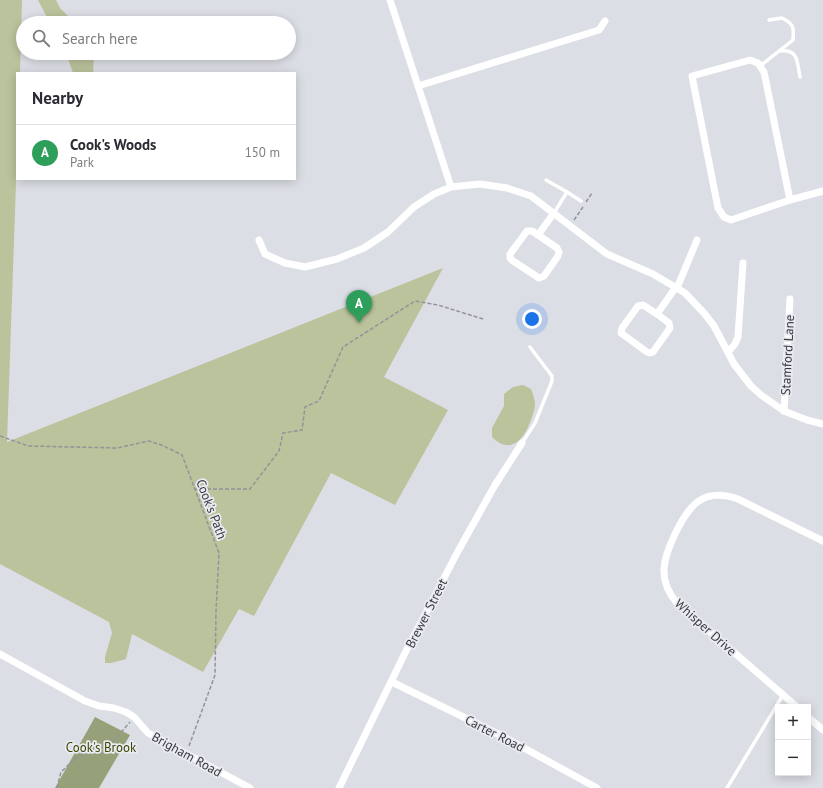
<!DOCTYPE html>
<meta charset="utf-8">
<style>
body{margin:0;font-family:"PT Sans",sans-serif;background:#f2f2f3;color:#2b2b33}
.controls{position:absolute;right:12px;bottom:12px;display:grid;overflow:hidden;border-radius:0px;box-shadow:0 2px 10px #0003}
.controls button{width:36px;height:36px;display:grid;place-items:center;padding:0;border:0;border-bottom:1px solid #e1e1e2;background:#fff;color:#2b2b33;font:20px sans-serif}
.you{position:absolute;left:532px;top:319px;width:14px;height:14px;margin:-10px;border:3px solid #fff;border-radius:50%;background:#1a73e8;box-shadow:0 0 0 6px #1a73e833}
.badge{display:grid;place-items:center;width:26px;height:26px;border-radius:50%;background:#1c5cad;color:#fff;font-size:13px;font-weight:700}
.pin{position:absolute;translate:-50% -33px;filter:drop-shadow(0 1px 2px #0008)}
.pin::after{content:'';position:absolute;top:21px;width:14px;height:12px;background:inherit;clip-path:polygon(0 0,100% 0,50% 100%)}
.list{margin:0;padding:0;list-style:none}
h2{display:flex;justify-content:space-between;align-items:center;height:52px;margin:0;padding:0 16px;font-size:17px}
h2 small{font-size:13px;font-weight:400;color:#7c7c81}
.list li{display:grid;grid-template-columns:26px 1fr auto;gap:12px;align-items:center;box-sizing:border-box;height:56px;padding:0 16px;border-top:1px solid #e1e1e2}
.list b{display:block;font-size:15px;white-space:nowrap}
.list p{margin:0;font-size:13px;white-space:nowrap;color:#7c7c81}
.list em{font-size:13px;font-style:normal;color:#7c7c81}
.icon{flex:none;width:22px;height:22px;fill:none;stroke:currentColor;stroke-width:2;stroke-linecap:round;stroke-linejoin:round}
.map{position:relative;flex:none;width:823px;height:788px;overflow:hidden}
.search{position:absolute;background:#fff;box-shadow:0 2px 10px #0003;left:16px;top:16px;width:280px;height:44px;display:flex;align-items:center;gap:10px;box-sizing:border-box;padding:0 14px;border-radius:22px;color:#7c7c81;font-size:15px}
.panel{position:absolute;background:#fff;box-shadow:0 2px 10px #0003;left:16px;top:72px;width:280px;height:108px;border-radius:0px}
.map>svg:first-child{display:block}
</style>
<div class="map">
<svg width="823" height="788" viewBox="0 0 823 788">
<rect width="100%" height="100%" fill="#dcdee5"/>
<g fill="#bac39b">
<polygon points="0,0 22,0 20,73 17,73 17,154 7,442 443,268 384,377 448,410 395,505 331,473 254,616 239,609 203,672 132,634 126,659 111,663 105,663 105,657 112,633 109,622 0,564"/>
<polygon points="38,0 56,0 60,8 75,23 50,23"/>
<polygon points="66,53 94,53 93,73 73,73"/>
<path d="M 523,385 L 531,389 C 533,394 535,400 535,405 C 535,409 533,413 532,417 C 526,436 512,457 492,437 L 492,428 L 504,406 L 504,394 L 513,387 Z"/>
</g>
<polygon fill="#97a179" points="95,717 130,735 99,788 55,788"/>
<g fill="none" stroke-linecap="round" stroke-linejoin="round">
<g stroke="#929499" stroke-width="1.5" stroke-dasharray="4 2" stroke-linecap="butt">
<polyline points="586,202 592,193"/>
<polyline points="574,220 583,207"/>
<polyline points="0,436 28,446 117,448 149,441 164,446 182,455 219,553 216,611 215,675 189,746"/>
<polyline points="195,489 250,489 279,451 283,433 302,430 305,407 319,401 343,347 415,301 438,305 483,319"/>
<polyline points="57,788 61,772 76,758 85,753 111,744 130,722"/>
</g>
<g stroke="#fff" stroke-width="3.5">
<path d="M 780,51 C 799,49 797,63 800,77"/>
<path d="M 760,66 L 793,40 C 794,27 794,24 782,18 L 769,20"/>
<polyline points="546,180 567,192 554,213"/>
<polyline points="567,192 581,201"/>
<polyline points="522,443 535,423 552,381 552,376 530,347"/>
<polyline points="727,788 783,695"/>
</g>
<g stroke="#fff" stroke-width="7">
<polyline points="390,0 451,187"/>
<polyline points="418,86 599,30 605,21"/>
<polyline points="790,200 764,72 758,63 750,60 692,76 718,208 724,217 731,220 790,200 823,191"/>
<polyline points="538,235 557,248 559,252 558,256 544,276 539,278 513,261 510,258 510,254 527,231 532,231 538,235 554,213"/>
<polyline points="259,240 265,254 285,263 305,267 337,259 364,248 388,232 414,207 434,194 451,187 480,184 507,188 531,196 607,254 653,274 685,293 704,313 714,326 734,364 751,386 761,395 784,411 807,420 823,424"/>
<polyline points="677,288 697,240"/>
<polyline points="657,314 669,323 670,328 653,352 650,353 647,352 621,333 622,328 638,306 643,305 657,314 676,287"/>
<polyline points="728,352 735,344 738,337 743,263"/>
<polyline points="784,411 790,299"/>
<polyline points="0,654 85,701 99,706 114,708 126,712 134,717 148,733 250,788"/>
<polyline points="392,682 502,736 597,788"/>
<path d="M 797,707 L 677,603 C 657,580 663,559 675,534 C 689,505 703,487 738,499 L 823,541"/>
<polyline points="808,717 823,730"/>
<polyline points="339,788 407,649 457,553 495,485 522,443"/>
</g>
</g>
<g text-anchor="middle" stroke-width="3.5" stroke-linejoin="round" paint-order="stroke">
<g font-size="13" fill="#38393c" stroke="#e9ebf2">
<text transform="translate(787 355) rotate(-87)" y="5">Stamford Lane</text>
<text transform="translate(212 509) rotate(69)" y="5">Cook's Path</text>
<text transform="translate(426 613) rotate(-63)" y="5">Brewer Street</text>
<text transform="translate(706 627) rotate(42)" y="5">Whisper Drive</text>
<text transform="translate(495 733) rotate(27)" y="5">Carter Road</text>
<text transform="translate(187 754) rotate(29)" y="5">Brigham Road</text>
</g>
<g font-size="13" fill="#3c4600" stroke="#e9ebf2">
<text x="101" y="752">Cook's Brook</text>
</g>
</g>
</svg>
<div class="controls">
<button>+</button>
<button>−</button>
</div>
<div class="you"></div>
<div class="pin badge" style="left:359px;top:323px;background:#2e9e5b">A</div>
<div class="search"><svg class="icon" aria-label="search" viewBox="0 0 24 24"><circle cx="10" cy="10" r="6"/><path d="M15 15l6 6"/></svg>Search here</div>
<section class="panel">
<h2>Nearby<small></small></h2>
<ul class="list">
<li><span class="badge" style="background:#2e9e5b">A</span><div><b>Cook's Woods</b><p>Park</p></div><em>150 m</em></li>
</ul>
</section>
</div>
